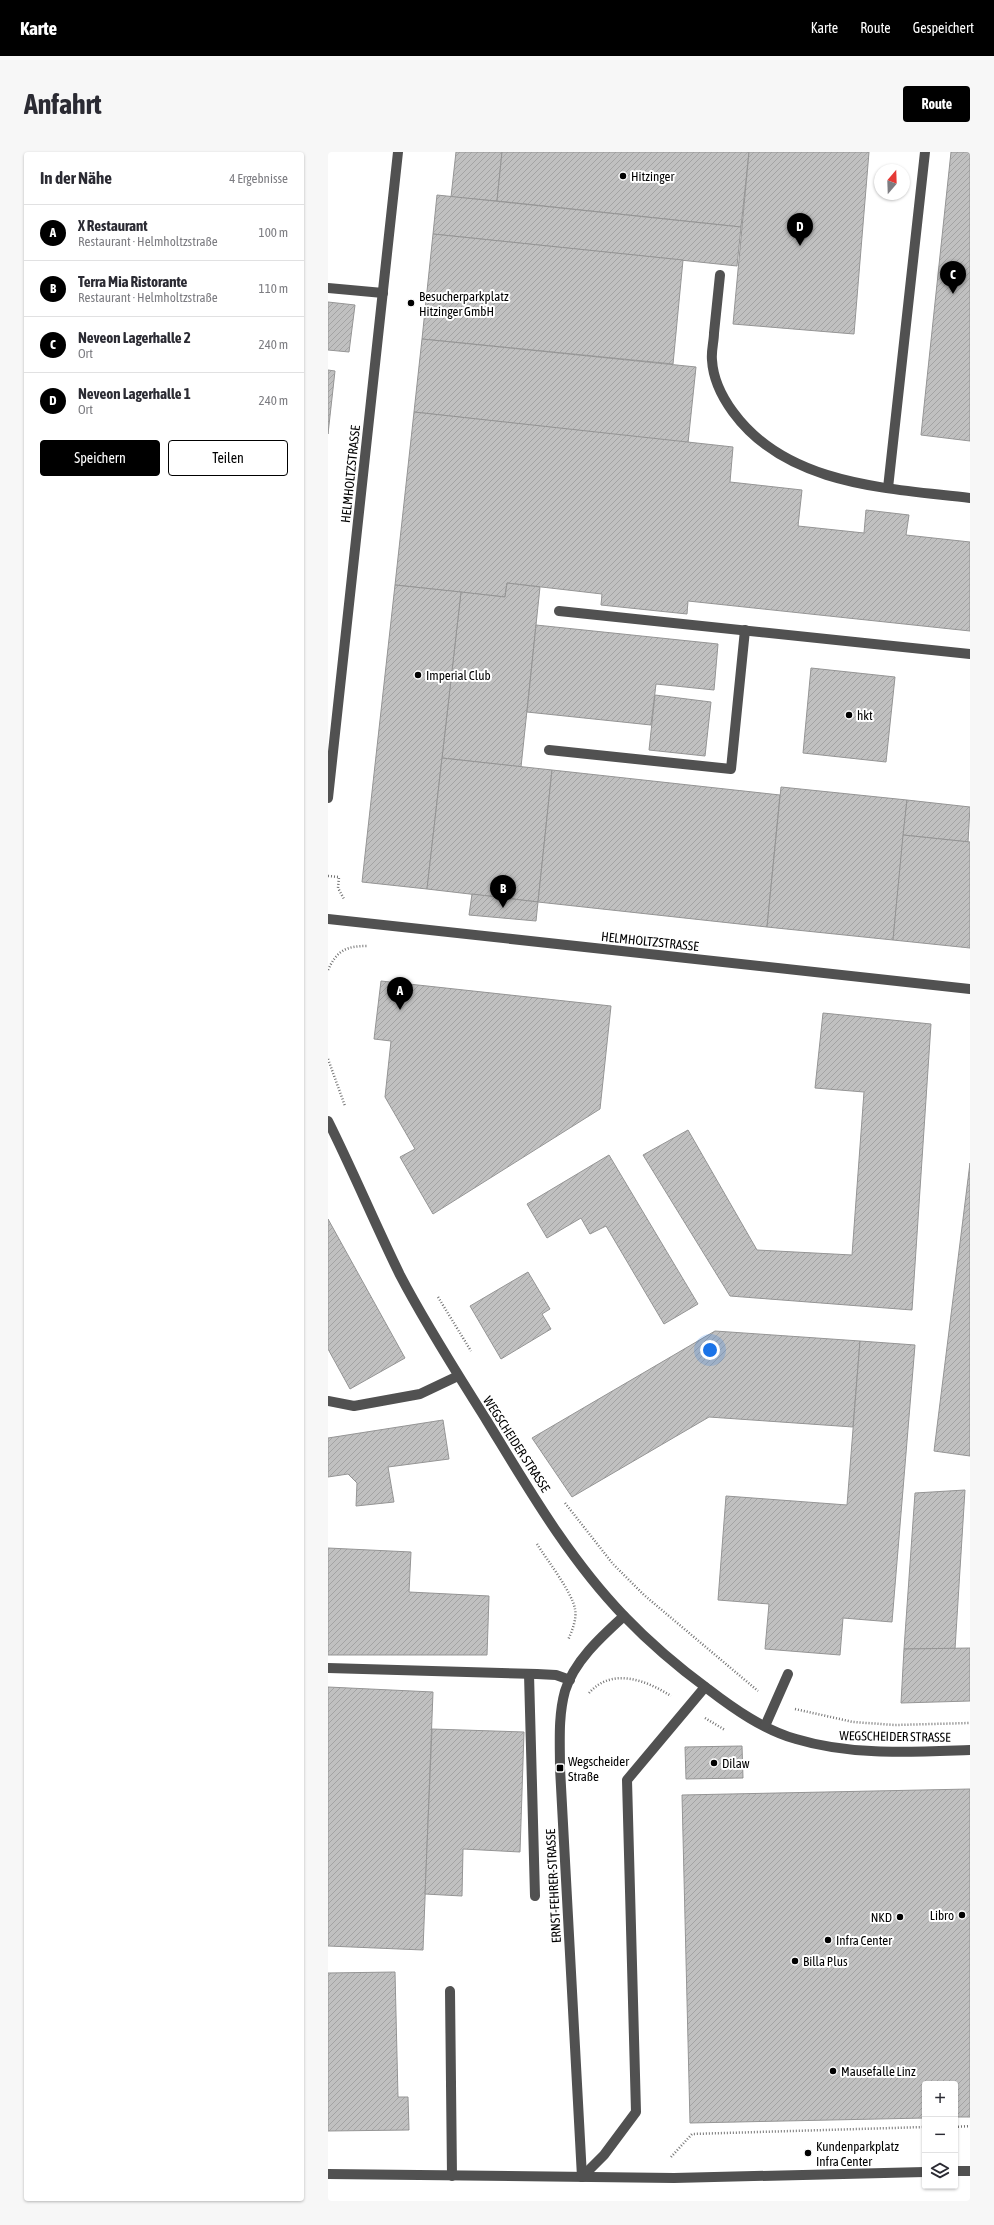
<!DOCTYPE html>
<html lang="de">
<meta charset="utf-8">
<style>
body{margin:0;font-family:"Asap Condensed",sans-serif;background:#f7f7f7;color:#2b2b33}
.controls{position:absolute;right:12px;bottom:12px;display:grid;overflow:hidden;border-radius:4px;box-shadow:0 1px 3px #0004}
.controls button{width:36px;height:36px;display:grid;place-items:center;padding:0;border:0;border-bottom:1px solid #e1e1e2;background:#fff;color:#2b2b33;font:20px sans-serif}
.compass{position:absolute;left:546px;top:12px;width:36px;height:36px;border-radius:50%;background:#fff;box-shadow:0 1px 3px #0004;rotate:19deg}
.you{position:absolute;left:382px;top:1198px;width:14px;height:14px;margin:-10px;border:3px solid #fff;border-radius:50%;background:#1a73e8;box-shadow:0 0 0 6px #1a73e833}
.badge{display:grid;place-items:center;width:26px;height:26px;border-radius:50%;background:#000;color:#fff;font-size:13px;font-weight:700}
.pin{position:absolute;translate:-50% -33px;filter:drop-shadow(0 1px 2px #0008)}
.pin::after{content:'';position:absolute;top:21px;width:14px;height:12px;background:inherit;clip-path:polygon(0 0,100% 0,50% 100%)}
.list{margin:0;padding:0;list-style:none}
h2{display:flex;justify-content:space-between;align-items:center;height:52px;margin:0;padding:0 16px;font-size:17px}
h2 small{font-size:13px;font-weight:400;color:#7c7c81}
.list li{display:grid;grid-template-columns:26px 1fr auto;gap:12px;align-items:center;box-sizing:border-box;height:56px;padding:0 16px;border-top:1px solid #e1e1e2}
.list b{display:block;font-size:15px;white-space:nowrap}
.list p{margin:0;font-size:13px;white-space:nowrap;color:#7c7c81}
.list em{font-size:13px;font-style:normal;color:#7c7c81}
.actions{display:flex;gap:8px;padding:12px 16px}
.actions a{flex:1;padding:9px 0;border:1px solid #000;border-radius:4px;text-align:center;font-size:14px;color:#000}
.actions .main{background:#000;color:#fff}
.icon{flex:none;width:22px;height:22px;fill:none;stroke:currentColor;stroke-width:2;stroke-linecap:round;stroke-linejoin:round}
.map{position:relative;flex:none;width:642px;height:2049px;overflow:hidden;border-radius:4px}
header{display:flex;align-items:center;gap:24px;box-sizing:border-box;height:56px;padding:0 20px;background:#000;color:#fff}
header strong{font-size:19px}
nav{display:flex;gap:22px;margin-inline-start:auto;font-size:14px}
.intro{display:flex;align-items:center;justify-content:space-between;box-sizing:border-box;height:96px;padding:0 24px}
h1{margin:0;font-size:28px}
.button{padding:10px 18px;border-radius:4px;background:#000;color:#fff;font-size:14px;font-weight:700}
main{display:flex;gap:24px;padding:0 24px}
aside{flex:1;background:#fff;border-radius:4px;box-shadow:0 1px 3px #0004}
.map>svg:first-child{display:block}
</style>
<header>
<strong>Karte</strong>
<nav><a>Karte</a><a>Route</a><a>Gespeichert</a></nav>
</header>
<div class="intro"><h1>Anfahrt</h1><a class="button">Route</a></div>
<main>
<aside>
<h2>In der Nähe<small>4 Ergebnisse</small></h2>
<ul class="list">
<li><span class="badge">A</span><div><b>X Restaurant</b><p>Restaurant · Helmholtzstraße</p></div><em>100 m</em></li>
<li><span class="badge">B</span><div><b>Terra Mia Ristorante</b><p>Restaurant · Helmholtzstraße</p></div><em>110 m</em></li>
<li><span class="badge">C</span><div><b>Neveon Lagerhalle 2</b><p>Ort</p></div><em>240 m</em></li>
<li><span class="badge">D</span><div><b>Neveon Lagerhalle 1</b><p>Ort</p></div><em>240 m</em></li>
</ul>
<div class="actions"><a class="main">Speichern</a><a>Teilen</a></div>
</aside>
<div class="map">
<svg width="642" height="2049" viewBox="0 0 642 2049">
<defs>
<pattern id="building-hatch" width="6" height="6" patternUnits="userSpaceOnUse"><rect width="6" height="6" fill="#c0c0c0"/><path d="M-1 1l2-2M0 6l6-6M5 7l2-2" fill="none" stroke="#a3a3a3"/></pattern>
</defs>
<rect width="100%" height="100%" fill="#fff"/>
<g fill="url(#building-hatch)" stroke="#959595">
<polygon points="128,0 174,0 169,49 123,45"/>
<polygon points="174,0 421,0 413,75 169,49"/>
<polygon points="421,0 541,0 526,182 405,172"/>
<polygon points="623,0 642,0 642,289 593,283"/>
<polygon points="109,43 413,75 409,114 105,82"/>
<polygon points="105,82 355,108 345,212 94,187"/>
<polygon points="0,150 27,153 21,200 0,198"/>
<polygon points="94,187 368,215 360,291 86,260"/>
<polygon points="0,218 7,219 0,282"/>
<polygon points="86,260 405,295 402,330 474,338 470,374 536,381 538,358 581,363 578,383 642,390 642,479 360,449 359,462 273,453 274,442 179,431 177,445 67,433"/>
<polygon points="179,431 212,435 193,615 114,606 133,440 177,445"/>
<polygon points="67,433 133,440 99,737 34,730"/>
<polygon points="208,473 390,492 386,538 328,532 323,573 199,560"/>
<polygon points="483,516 567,525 558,610 475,601"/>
<polygon points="327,543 383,550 377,604 321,598"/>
<polygon points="114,606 224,618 210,750 99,737"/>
<polygon points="224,618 452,643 439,775 210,750"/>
<polygon points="453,635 579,648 565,788 439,775"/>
<polygon points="579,648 642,655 640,690 575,683"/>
<polygon points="575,683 642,690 642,796 565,788"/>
<polygon points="144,742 210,750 208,769 141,763"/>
<polygon points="53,829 283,854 272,957 105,1062 72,1005 87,997 57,945 63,889 46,887"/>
<polygon points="495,861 603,872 584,1158 402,1144 315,1003 360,978 429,1098 524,1103 536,940 487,936"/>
<polygon points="281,1003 370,1152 336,1172 278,1074 262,1082 253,1066 219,1086 199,1052"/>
<polygon points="642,1011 642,1304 606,1299"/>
<polygon points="0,1067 77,1206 22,1237 0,1197"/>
<polygon points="200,1120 222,1157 214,1162 223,1177 173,1207 142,1154"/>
<polygon points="387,1179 532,1189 525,1275 381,1265 244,1345 204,1286"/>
<polygon points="532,1189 587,1193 564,1470 515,1466 512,1503 437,1497 441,1452 390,1448 398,1344 519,1353"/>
<polygon points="115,1268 121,1307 60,1315 66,1350 28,1354 29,1331 20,1322 0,1325 0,1286"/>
<polygon points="637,1338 627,1497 576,1497 587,1341"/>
<polygon points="0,1396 83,1400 81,1440 161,1444 159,1503 0,1503"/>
<polygon points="642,1496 642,1549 573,1551 576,1497"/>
<polygon points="0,1535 105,1540 95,1798 0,1794"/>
<polygon points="104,1577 196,1580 192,1700 135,1697 134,1744 97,1742"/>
<polygon points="414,1594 415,1626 358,1627 357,1595"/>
<polygon points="642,1637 642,1965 627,1965 627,1932 597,1932 597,1966 362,1971 354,1643"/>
<polygon points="67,1820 70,1945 80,1945 81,1978 0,1979 0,1821"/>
</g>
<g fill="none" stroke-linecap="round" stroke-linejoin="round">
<g stroke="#737373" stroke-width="2.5" stroke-dasharray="1 2" stroke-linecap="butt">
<polyline points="0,724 11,725 10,736 16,747"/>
<path d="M 0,818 C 9,798 19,794 39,794"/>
<polyline points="0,907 17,954"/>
<polyline points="110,1145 143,1199"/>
<polyline points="237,1351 285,1412 316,1443 430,1539"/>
<path d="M 209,1392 C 219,1408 244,1440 247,1457 C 249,1467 244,1479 240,1488"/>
<path d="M 261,1541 C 284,1515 318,1528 343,1544"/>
<polyline points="467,1557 525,1570 567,1573 642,1571"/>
<polyline points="377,1566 397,1578"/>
<polyline points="627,1975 642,1974"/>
<polyline points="343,2005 364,1982 597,1975"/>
</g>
<g stroke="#515151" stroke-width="10">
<path d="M 392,123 C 390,142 388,161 386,181 C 386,189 383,199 384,208 C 385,226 394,245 405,260 C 459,334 560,336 642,346"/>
<polyline points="0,136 55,141"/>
<polyline points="560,336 597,0"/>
<polyline points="231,459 642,502"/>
<polyline points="221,598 403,617 417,478"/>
<polyline points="0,646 70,0"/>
<polyline points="0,767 642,837"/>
<path d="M 0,969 C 25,1019 47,1072 72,1123 C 98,1173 129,1221 159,1269 C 200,1336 241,1407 296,1464 C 321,1490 350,1515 380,1537 C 406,1557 436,1578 468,1587 C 524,1604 585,1600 642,1598"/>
<polyline points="0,1249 26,1254 92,1242 130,1224"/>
<polyline points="0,1516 209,1522 228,1523 242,1528"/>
<polyline points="201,1522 207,1744"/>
<polyline points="437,1574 460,1522"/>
<polyline points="122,1839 124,2024"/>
<polyline points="627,2019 642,2019"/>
<polyline points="0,2022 346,2026 597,2020"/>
<path d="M 254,2025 L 232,1616 C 232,1591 230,1564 237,1539 C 246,1509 274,1484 296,1464"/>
<polyline points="254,2025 276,2003 308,1960 299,1628 377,1535"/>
</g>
</g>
<g fill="#000" stroke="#fff" stroke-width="1.5">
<circle cx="295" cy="24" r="4"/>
<circle cx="83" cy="151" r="4"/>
<circle cx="90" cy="523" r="4"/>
<circle cx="521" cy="563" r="4"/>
<circle cx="386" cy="1611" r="4"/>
<rect x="228" y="1612" width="8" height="8" rx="2"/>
<circle cx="634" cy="1763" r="4"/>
<circle cx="572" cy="1765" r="4"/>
<circle cx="500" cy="1788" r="4"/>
<circle cx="467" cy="1809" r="4"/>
<circle cx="505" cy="1919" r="4"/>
<circle cx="480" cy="2001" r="4"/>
</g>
<g text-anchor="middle" stroke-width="4" stroke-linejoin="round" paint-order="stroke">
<g font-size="13" fill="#000" stroke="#fff" text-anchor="start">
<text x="303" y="29">Hitzinger</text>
<text x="91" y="149">Besucherparkplatz<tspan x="91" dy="15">Hitzinger GmbH</tspan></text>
<text x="98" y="528">Imperial Club</text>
<text x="529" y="568">hkt</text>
<text x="240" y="1614">Wegscheider<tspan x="240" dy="15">Straße</tspan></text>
<text x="394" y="1616">Dilaw</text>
<text x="626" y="1768" text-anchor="end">Libro</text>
<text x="564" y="1770" text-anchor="end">NKD</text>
<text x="508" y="1793">Infra Center</text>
<text x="475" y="1814">Billa Plus</text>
<text x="513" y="1924">Mausefalle Linz</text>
<text x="488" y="1999">Kundenparkplatz<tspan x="488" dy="15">Infra Center</tspan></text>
</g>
<g font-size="13" fill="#000" stroke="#fff">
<text transform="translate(22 322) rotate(-84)" y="5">HELMHOLTZSTRASSE</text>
<text transform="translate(322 789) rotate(6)" y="5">HELMHOLTZSTRASSE</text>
<text transform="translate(189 1292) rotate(57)" y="5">WEGSCHEIDER STRASSE</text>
<text transform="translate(567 1584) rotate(1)" y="5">WEGSCHEIDER STRASSE</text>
<text transform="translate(225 1734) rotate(-93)" y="5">ERNST-FEHRER-STRASSE</text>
</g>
</g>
</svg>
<div class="controls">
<button>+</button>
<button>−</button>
<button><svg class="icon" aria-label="layers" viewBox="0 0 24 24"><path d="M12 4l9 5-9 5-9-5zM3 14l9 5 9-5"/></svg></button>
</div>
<svg class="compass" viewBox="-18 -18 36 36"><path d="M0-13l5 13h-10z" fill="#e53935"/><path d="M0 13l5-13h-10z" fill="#7c7c81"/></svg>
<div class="you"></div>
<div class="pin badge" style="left:72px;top:858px">A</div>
<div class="pin badge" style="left:175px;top:756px">B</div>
<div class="pin badge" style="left:625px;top:142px">C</div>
<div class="pin badge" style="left:472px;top:94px">D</div>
</div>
</main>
